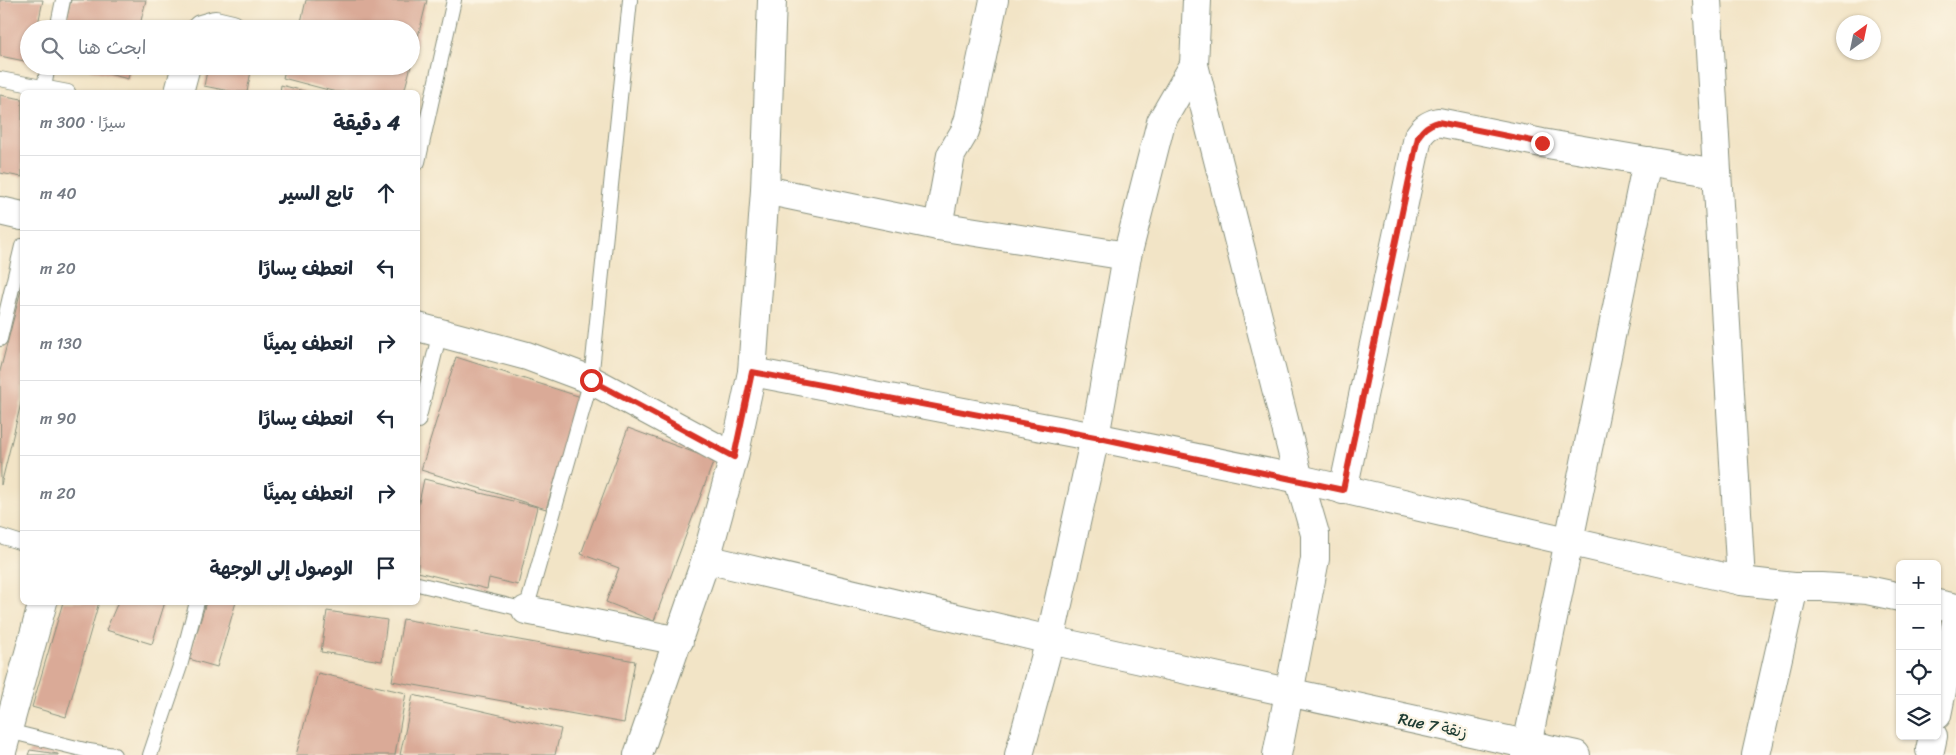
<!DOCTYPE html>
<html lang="ar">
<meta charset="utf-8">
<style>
body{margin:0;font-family:Sriracha,"Playpen Sans Arabic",sans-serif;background:#f6f6f7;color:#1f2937;direction:rtl}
.controls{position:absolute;right:15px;bottom:15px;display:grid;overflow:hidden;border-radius:8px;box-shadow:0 1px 4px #0004}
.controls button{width:45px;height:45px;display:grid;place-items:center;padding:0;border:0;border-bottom:1px solid #e0e1e3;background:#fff;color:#1f2937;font:25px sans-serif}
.compass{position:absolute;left:1836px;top:15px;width:45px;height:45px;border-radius:50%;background:#fff;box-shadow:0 1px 4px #0004;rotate:33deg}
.stop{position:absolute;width:15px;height:15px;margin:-11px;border:4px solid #d93025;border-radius:50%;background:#fff}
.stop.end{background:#d93025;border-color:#fff;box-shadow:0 1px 5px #0008}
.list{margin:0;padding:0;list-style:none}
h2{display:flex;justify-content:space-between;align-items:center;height:65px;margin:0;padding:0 20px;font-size:21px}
h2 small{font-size:16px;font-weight:400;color:#747a83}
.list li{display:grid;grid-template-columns:32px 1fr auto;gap:15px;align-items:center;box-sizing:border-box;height:75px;padding:0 20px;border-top:1px solid #e0e1e3}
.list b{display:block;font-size:19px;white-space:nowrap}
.list em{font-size:16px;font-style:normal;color:#747a83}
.icon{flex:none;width:28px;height:28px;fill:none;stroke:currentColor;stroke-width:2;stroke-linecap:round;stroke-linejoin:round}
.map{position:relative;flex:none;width:1956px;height:755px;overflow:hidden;direction:ltr}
.search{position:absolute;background:#fff;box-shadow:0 1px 4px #0004;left:20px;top:20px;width:400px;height:55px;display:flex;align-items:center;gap:12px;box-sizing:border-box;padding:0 18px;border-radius:28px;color:#747a83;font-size:19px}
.panel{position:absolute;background:#fff;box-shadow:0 1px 4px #0004;left:20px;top:90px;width:400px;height:515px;border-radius:8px;direction:rtl}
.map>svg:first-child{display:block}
</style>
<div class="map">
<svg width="1956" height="755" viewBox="0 0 1956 755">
<rect width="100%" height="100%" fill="#fcf5e5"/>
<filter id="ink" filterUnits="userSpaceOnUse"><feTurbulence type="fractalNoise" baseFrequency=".02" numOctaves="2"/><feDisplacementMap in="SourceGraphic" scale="10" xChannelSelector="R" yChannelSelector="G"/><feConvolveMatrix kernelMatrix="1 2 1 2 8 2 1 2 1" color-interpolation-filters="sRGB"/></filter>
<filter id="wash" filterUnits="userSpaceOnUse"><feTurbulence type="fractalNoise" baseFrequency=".0096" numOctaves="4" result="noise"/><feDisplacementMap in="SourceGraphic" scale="20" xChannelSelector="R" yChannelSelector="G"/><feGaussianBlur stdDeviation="1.12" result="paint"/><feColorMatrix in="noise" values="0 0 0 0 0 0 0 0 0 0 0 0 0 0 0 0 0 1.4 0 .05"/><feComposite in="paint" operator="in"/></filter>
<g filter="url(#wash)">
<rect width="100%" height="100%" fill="#f2e4c6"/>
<g id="blocks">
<g fill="#daaa97">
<polygon points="0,0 43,0 37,29 29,29 29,62 0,56"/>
<polygon points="71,0 146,0 139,29 64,29"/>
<polygon points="306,0 427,0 415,49 411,48 411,29 328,29 301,22"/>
<polygon points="77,66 131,66 128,79"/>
<polygon points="208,66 252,66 247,92 234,92 204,86"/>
<polygon points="286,66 411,66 404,92 336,92 283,78"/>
<polygon points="281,85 308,92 280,92"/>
<polygon points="0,95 22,99 22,177 0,173"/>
<polygon points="22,286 22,399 1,485 0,371"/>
<polygon points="456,357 581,397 546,509 421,470"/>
<polygon points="628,428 714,460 654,621 606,602 619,568 581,554"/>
<polygon points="424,479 537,507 518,585 489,578 487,589 418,572 418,507"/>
<polygon points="63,602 99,602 66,717 32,707"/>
<polygon points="165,602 152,644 106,630 118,602"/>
<polygon points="206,602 236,602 217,667 189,659"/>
<polygon points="327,611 387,620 382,661 321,652"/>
<polygon points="403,619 635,661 624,723 392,681"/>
<polygon points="318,673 406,693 395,755 296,755"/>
<polygon points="413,695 561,729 555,755 400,755"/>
<polygon points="30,750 58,754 58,755 28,755"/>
</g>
</g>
</g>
<g filter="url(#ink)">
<use href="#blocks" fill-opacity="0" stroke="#88907d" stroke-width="1"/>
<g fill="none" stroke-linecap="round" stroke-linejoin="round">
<defs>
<g id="service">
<polyline points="57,29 63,0"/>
<polyline points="0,79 68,92"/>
<polyline points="44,87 48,66"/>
<polyline points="418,162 454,0"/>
<polyline points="0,339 22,246"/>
<polyline points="418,421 440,332"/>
<polyline points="0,536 22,543"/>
<polyline points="418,584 526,610 591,380 630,0"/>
<polyline points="8,731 89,751 114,755"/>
<polyline points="150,755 180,666 197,602"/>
</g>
<g id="minor">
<polyline points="1707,0 1741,581"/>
<polyline points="201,29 215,25 232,29"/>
<polyline points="179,92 186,66"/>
<polyline points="765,190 938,226 1127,256"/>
<polyline points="0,211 22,216"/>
<polyline points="938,226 951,155 965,131 969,118 994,0"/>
<polyline points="418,327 527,356 591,380 734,457"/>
<polyline points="752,372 1095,437 1299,479 1741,581 1794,587 1822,587 1867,590 1900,597"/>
<path d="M 1343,490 L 1418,137 C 1424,128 1428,125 1438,122 L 1542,143 L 1716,173"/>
<polyline points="706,559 1050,640 1576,755"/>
<polyline points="1937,604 1956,608"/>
<polyline points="526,610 679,641"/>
<polyline points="1937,715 1956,622"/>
<polyline points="1930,750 1933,736"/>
<polyline points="1,755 43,602"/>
<polyline points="638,755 706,559 734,457 752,372 765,190 772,0"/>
<polyline points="1019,755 1050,640 1095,437 1127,256 1161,122 1194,65"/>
<polyline points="1525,755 1647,161"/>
<polyline points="1756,755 1794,587"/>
</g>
<polyline id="tertiary" points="1197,0 1194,65 1299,479 1315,534 1315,559 1277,755"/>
</defs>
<use href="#service" stroke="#88907d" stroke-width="16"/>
<use href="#minor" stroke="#88907d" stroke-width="30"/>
<use href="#tertiary" stroke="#88907d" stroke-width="30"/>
<use href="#service" stroke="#fff" stroke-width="14"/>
<use href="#minor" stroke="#fff" stroke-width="28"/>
<use href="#tertiary" stroke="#fff" stroke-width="28"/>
</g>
</g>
<g fill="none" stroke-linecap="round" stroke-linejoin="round" filter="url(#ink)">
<path stroke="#d93025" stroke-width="6" d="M 591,380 L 734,457 L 752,372 L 1095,437 L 1343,490 L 1418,137 C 1424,128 1428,125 1438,122 L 1542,143"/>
</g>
<g text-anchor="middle" stroke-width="4.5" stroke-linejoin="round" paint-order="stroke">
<g font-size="16" fill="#1f3d34" stroke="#fcf5e5">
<text transform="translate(1433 725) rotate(12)" y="6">Rue 7 زنقة</text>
</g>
</g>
</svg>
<div class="controls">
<button>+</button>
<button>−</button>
<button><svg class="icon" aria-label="locate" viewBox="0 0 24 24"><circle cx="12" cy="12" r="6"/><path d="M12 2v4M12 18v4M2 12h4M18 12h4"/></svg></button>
<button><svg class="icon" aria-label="layers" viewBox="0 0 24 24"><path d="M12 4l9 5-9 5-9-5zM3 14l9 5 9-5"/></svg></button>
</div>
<svg class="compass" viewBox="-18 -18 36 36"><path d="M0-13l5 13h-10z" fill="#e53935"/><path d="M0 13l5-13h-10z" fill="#747a83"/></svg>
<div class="stop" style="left:591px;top:380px"></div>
<div class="stop end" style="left:1542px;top:143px"></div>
<div class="search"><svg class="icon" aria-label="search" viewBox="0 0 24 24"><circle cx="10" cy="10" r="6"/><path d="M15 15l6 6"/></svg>ابحث هنا</div>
<section class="panel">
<h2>4 دقيقة<small>سيرًا · 300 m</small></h2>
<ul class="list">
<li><svg class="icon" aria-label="ahead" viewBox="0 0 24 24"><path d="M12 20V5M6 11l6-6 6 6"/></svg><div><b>تابع السير</b></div><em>40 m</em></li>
<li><svg class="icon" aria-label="left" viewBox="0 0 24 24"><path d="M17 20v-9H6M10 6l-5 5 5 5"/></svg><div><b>انعطف يسارًا</b></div><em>20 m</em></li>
<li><svg class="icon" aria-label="right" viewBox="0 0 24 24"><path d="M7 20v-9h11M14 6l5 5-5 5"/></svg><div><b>انعطف يمينًا</b></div><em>130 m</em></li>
<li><svg class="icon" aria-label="left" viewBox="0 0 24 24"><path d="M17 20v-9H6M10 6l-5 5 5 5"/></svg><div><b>انعطف يسارًا</b></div><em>90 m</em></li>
<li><svg class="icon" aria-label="right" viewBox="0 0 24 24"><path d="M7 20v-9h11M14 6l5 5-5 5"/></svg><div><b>انعطف يمينًا</b></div><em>20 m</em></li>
<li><svg class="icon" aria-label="arrive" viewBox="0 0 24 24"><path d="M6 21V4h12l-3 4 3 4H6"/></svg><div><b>الوصول إلى الوجهة</b></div></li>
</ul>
</section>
</div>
